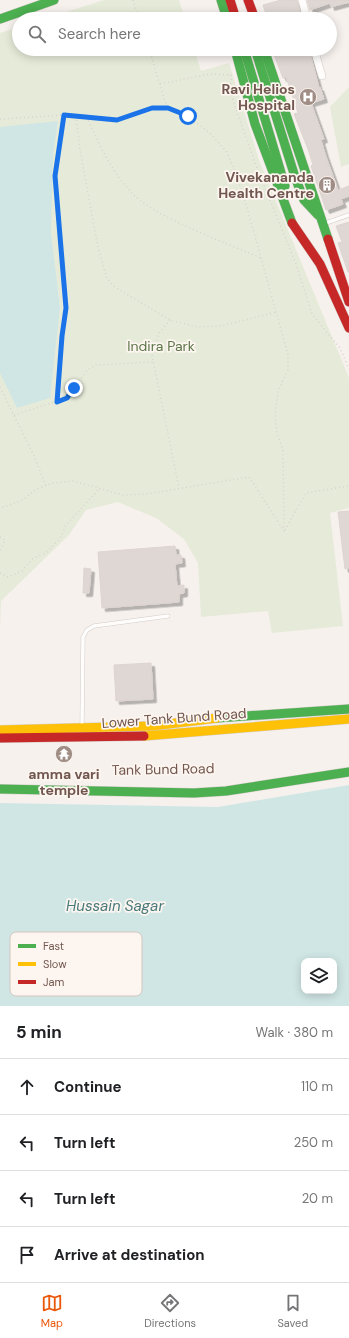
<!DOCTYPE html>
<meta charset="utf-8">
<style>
body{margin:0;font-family:"DM Sans",sans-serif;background:#f2f2f2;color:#202124}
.controls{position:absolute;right:12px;bottom:12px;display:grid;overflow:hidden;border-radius:8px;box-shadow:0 2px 10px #0003}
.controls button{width:36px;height:36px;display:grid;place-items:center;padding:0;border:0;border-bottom:1px solid #e0e0e0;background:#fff;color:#202124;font:20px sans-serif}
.stop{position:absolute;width:12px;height:12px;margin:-9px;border:3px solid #1a73e8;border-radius:50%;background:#fff}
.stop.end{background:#1a73e8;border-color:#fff;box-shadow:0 1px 4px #0008}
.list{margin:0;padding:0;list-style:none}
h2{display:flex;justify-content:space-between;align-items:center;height:52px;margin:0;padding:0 16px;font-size:17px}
h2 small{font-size:13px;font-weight:400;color:#757577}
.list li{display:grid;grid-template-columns:26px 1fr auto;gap:12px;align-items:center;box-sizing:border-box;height:56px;padding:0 16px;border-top:1px solid #e0e0e0}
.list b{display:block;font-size:15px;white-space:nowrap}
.list em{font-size:13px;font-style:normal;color:#757577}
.icon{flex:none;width:22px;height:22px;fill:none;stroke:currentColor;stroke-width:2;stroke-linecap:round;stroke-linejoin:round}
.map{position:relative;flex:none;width:349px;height:1006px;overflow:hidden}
.search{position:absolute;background:#fff;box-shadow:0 2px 10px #0003;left:12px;right:12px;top:12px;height:44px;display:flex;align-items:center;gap:10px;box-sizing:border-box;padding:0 14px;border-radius:22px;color:#757577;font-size:15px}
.sheet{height:276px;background:#fff}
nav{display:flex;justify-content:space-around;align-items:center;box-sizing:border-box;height:56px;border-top:1px solid #e0e0e0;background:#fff;font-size:11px;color:#757577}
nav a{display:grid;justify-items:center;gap:2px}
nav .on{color:#ea580c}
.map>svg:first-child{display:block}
</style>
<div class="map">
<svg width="349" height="1006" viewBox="0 0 349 1006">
<defs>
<filter id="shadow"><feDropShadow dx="3.5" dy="3.5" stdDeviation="0" flood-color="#0004"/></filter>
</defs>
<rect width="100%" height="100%" fill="#f6f1ed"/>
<g fill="#e6ebd9">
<polygon points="104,0 179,0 185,19 44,19"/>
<polygon points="19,27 19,49 194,49 201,71 229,63 259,160 349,378 349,508 330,513 343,626 272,633 268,611 201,617 198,563 184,539 156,518 118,502 86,510 69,535 1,601 0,630 0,33"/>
<polygon points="349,87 349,164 341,167 330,107"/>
</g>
<g fill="#d0e6e5" fill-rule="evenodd">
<polygon points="58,121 53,154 51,232 60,308 50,398 17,408 0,373 0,127"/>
<path d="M 349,785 L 349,1006 L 0,1006 L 0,803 L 218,807 ZM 304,961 L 334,961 L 334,991 L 304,991 Z"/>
</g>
<g fill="#dfd7d3" stroke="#ded4d0" filter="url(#shadow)">
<polygon points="281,0 297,0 302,19 285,19 284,17 262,19 261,15 266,14 263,5"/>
<polygon points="307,0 349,0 349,2 331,7 330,3 310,10"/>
<polygon points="290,49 309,49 319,88 320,87 324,99 311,103 324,139 321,140 325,154 338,190 349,186 349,196 341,199 343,204 326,210 311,166 313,165 308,149 294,114 298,113 292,94 286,77 283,78 274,55"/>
<polygon points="349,222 349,272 348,272 338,243 342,242 336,226"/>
<polygon points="349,511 349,568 345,569 338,512"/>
<polygon points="175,546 176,555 181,555 182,563 175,564 177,586 184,585 184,593 179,594 179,602 102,608 98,552"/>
<polygon points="84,568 91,569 89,593 83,593"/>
<polygon points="151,663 153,699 116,701 114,665"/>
</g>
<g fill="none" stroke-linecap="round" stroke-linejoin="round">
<defs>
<g id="lane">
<polyline points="326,223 349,215"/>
<polyline points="82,727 83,637 87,630 94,626 168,616"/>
</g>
<g id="street">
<polyline points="302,0 307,19"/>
<polyline points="314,49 322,76"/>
</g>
<g id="fast">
<polyline points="221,0 227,19"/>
<polyline points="0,19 54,0"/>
<polyline points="235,49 255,124 292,223"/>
<polyline points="244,49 285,186"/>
<polyline points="255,49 295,177 304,200 318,215"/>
<polyline points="264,49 328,239"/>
<polyline points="217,718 349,709"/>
<polyline points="0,789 194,793 226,791 349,772"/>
</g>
<g id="slow">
<polyline points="0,730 152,726 217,718"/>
<polyline points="144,736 349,719"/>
</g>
<g id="jam">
<polyline points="230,0 236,19"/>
<polyline points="248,0 255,19"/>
<polyline points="292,223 320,264 349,328"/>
<polyline points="328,239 349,302"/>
<polyline points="0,738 144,736"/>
</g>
</defs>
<use href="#lane" stroke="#d3ccc8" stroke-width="4.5"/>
<use href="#street" stroke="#d3ccc8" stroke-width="8"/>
<use href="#fast" stroke="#d5cdca" stroke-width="10"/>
<use href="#slow" stroke="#d5cdca" stroke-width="10"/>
<use href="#jam" stroke="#d5cdca" stroke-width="10"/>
<g stroke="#d9d1d0" stroke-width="1.5" stroke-dasharray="1 3" stroke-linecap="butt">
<polyline points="133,0 139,19"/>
<polyline points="149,49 167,108"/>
<polyline points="160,84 210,74 231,75 231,91 235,107 258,171 296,264 312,314 340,348 349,369"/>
<polyline points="76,116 80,150 98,247 107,279 115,287 170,320 197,327 221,326 277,312"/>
<path d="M 87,117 C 98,143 111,170 130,191 C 152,217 230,244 263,259"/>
<polyline points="0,119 64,115 117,120 152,108 167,108 188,116 212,135 226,151 236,173 248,211 288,355 288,370 278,391 275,415 277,433 283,451 284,531 249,477 146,494 123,495 73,481 52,483 37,489 22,500 4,507 0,507"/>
<polyline points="170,320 159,333 152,355 179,488"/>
<polyline points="0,387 34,456 46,486"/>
<polyline points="57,402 61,336 66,308 55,176 64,115"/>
<polyline points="14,415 67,398 87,370 96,365 153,362"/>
<polyline points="285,530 306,493 349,486"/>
<polyline points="0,537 5,540 0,552"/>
<polyline points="0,573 8,577 22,571 32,559 47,552 61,537 66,525 100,488"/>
</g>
<use href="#lane" stroke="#fefdfc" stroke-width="3.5"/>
<use href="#street" stroke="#fefdfc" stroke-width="7"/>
<use href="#fast" stroke="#4caf50" stroke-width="9"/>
<use href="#slow" stroke="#ffc107" stroke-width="9"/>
<use href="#jam" stroke="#c62828" stroke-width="9"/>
</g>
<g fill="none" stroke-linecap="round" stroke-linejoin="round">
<polyline stroke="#1a73e8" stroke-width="5" points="74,388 67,398 57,402 62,336 66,308 55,176 64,115 117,120 152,108 168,108 188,116"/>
</g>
<defs>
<symbol id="hospital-disc" viewBox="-11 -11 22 22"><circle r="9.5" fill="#a08d86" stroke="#fdf5ef"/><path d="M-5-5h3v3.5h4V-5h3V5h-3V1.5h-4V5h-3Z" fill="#fff"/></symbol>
<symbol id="building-disc" viewBox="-11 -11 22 22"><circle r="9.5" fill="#a08d86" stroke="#fdf5ef"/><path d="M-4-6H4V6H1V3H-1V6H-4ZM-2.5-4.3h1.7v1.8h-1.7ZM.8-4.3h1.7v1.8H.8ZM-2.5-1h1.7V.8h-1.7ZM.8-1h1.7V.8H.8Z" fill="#fff"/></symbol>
<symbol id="temple-disc" viewBox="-11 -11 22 22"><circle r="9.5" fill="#a08d86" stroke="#fdf5ef"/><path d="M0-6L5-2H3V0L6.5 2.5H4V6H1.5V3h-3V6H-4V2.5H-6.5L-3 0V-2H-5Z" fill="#fff"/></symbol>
</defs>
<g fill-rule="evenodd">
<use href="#hospital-disc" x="298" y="87" width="20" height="20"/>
<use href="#building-disc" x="317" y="175" width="20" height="20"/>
<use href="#temple-disc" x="54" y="744" width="20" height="20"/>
</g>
<g text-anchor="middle" stroke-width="3.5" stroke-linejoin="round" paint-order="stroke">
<g font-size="14" font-weight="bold" fill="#71574f" stroke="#fdf5ef" text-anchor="end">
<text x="295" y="94">Ravi Helios<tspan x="295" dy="16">Hospital</tspan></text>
<text x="314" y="182">Vivekananda<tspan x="314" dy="16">Health Centre</tspan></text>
<text x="64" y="779" text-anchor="middle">amma vari<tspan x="64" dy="16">temple</tspan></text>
</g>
<g font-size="14" fill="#5c7649" stroke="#fdf5ef">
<text x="161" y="351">Indira Park</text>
</g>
<g font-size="14" fill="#71574f" stroke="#fdf5ef">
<text transform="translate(174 718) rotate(-4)" y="5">Lower Tank Bund Road</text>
<text transform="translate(163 769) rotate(-1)" y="5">Tank Bund Road</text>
</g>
<g font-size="15" font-style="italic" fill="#48797b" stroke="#fdf5ef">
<text x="115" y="911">Hussain Sagar</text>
</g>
</g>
<rect x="10" y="932" width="132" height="64" rx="6" fill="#fdf5ef" stroke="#d3c6bf" stroke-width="1"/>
<rect x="18" y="944" width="18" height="4" fill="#4caf50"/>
<rect x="18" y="962" width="18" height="4" fill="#ffc107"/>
<rect x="18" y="980" width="18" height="4" fill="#c62828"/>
<g font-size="11" fill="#71574f">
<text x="43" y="950">Fast</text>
<text x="43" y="968">Slow</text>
<text x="43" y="986">Jam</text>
</g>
</svg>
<div class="controls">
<button><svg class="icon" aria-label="layers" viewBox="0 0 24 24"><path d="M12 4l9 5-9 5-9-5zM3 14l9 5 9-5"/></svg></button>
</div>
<div class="stop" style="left:188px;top:116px"></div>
<div class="stop end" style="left:74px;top:388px"></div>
<div class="search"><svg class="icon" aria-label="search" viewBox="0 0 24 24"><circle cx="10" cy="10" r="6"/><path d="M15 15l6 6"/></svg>Search here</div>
</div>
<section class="sheet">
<h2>5 min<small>Walk · 380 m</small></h2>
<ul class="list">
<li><svg class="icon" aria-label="ahead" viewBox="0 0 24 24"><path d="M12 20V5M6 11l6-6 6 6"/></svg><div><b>Continue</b></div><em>110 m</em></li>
<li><svg class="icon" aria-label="left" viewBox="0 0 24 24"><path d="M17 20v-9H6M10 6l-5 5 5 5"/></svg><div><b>Turn left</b></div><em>250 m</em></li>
<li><svg class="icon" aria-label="left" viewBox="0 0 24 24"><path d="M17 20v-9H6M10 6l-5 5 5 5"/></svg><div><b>Turn left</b></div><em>20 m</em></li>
<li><svg class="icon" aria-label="arrive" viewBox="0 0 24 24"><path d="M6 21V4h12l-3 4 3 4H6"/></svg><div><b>Arrive at destination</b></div></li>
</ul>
</section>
<nav>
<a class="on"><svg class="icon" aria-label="map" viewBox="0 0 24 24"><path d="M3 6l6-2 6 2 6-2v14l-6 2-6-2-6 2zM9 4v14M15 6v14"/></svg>Map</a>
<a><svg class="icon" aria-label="directions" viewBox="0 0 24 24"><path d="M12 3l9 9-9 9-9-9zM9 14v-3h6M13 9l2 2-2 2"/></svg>Directions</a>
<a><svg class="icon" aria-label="saved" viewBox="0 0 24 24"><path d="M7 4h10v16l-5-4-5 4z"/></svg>Saved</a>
</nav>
